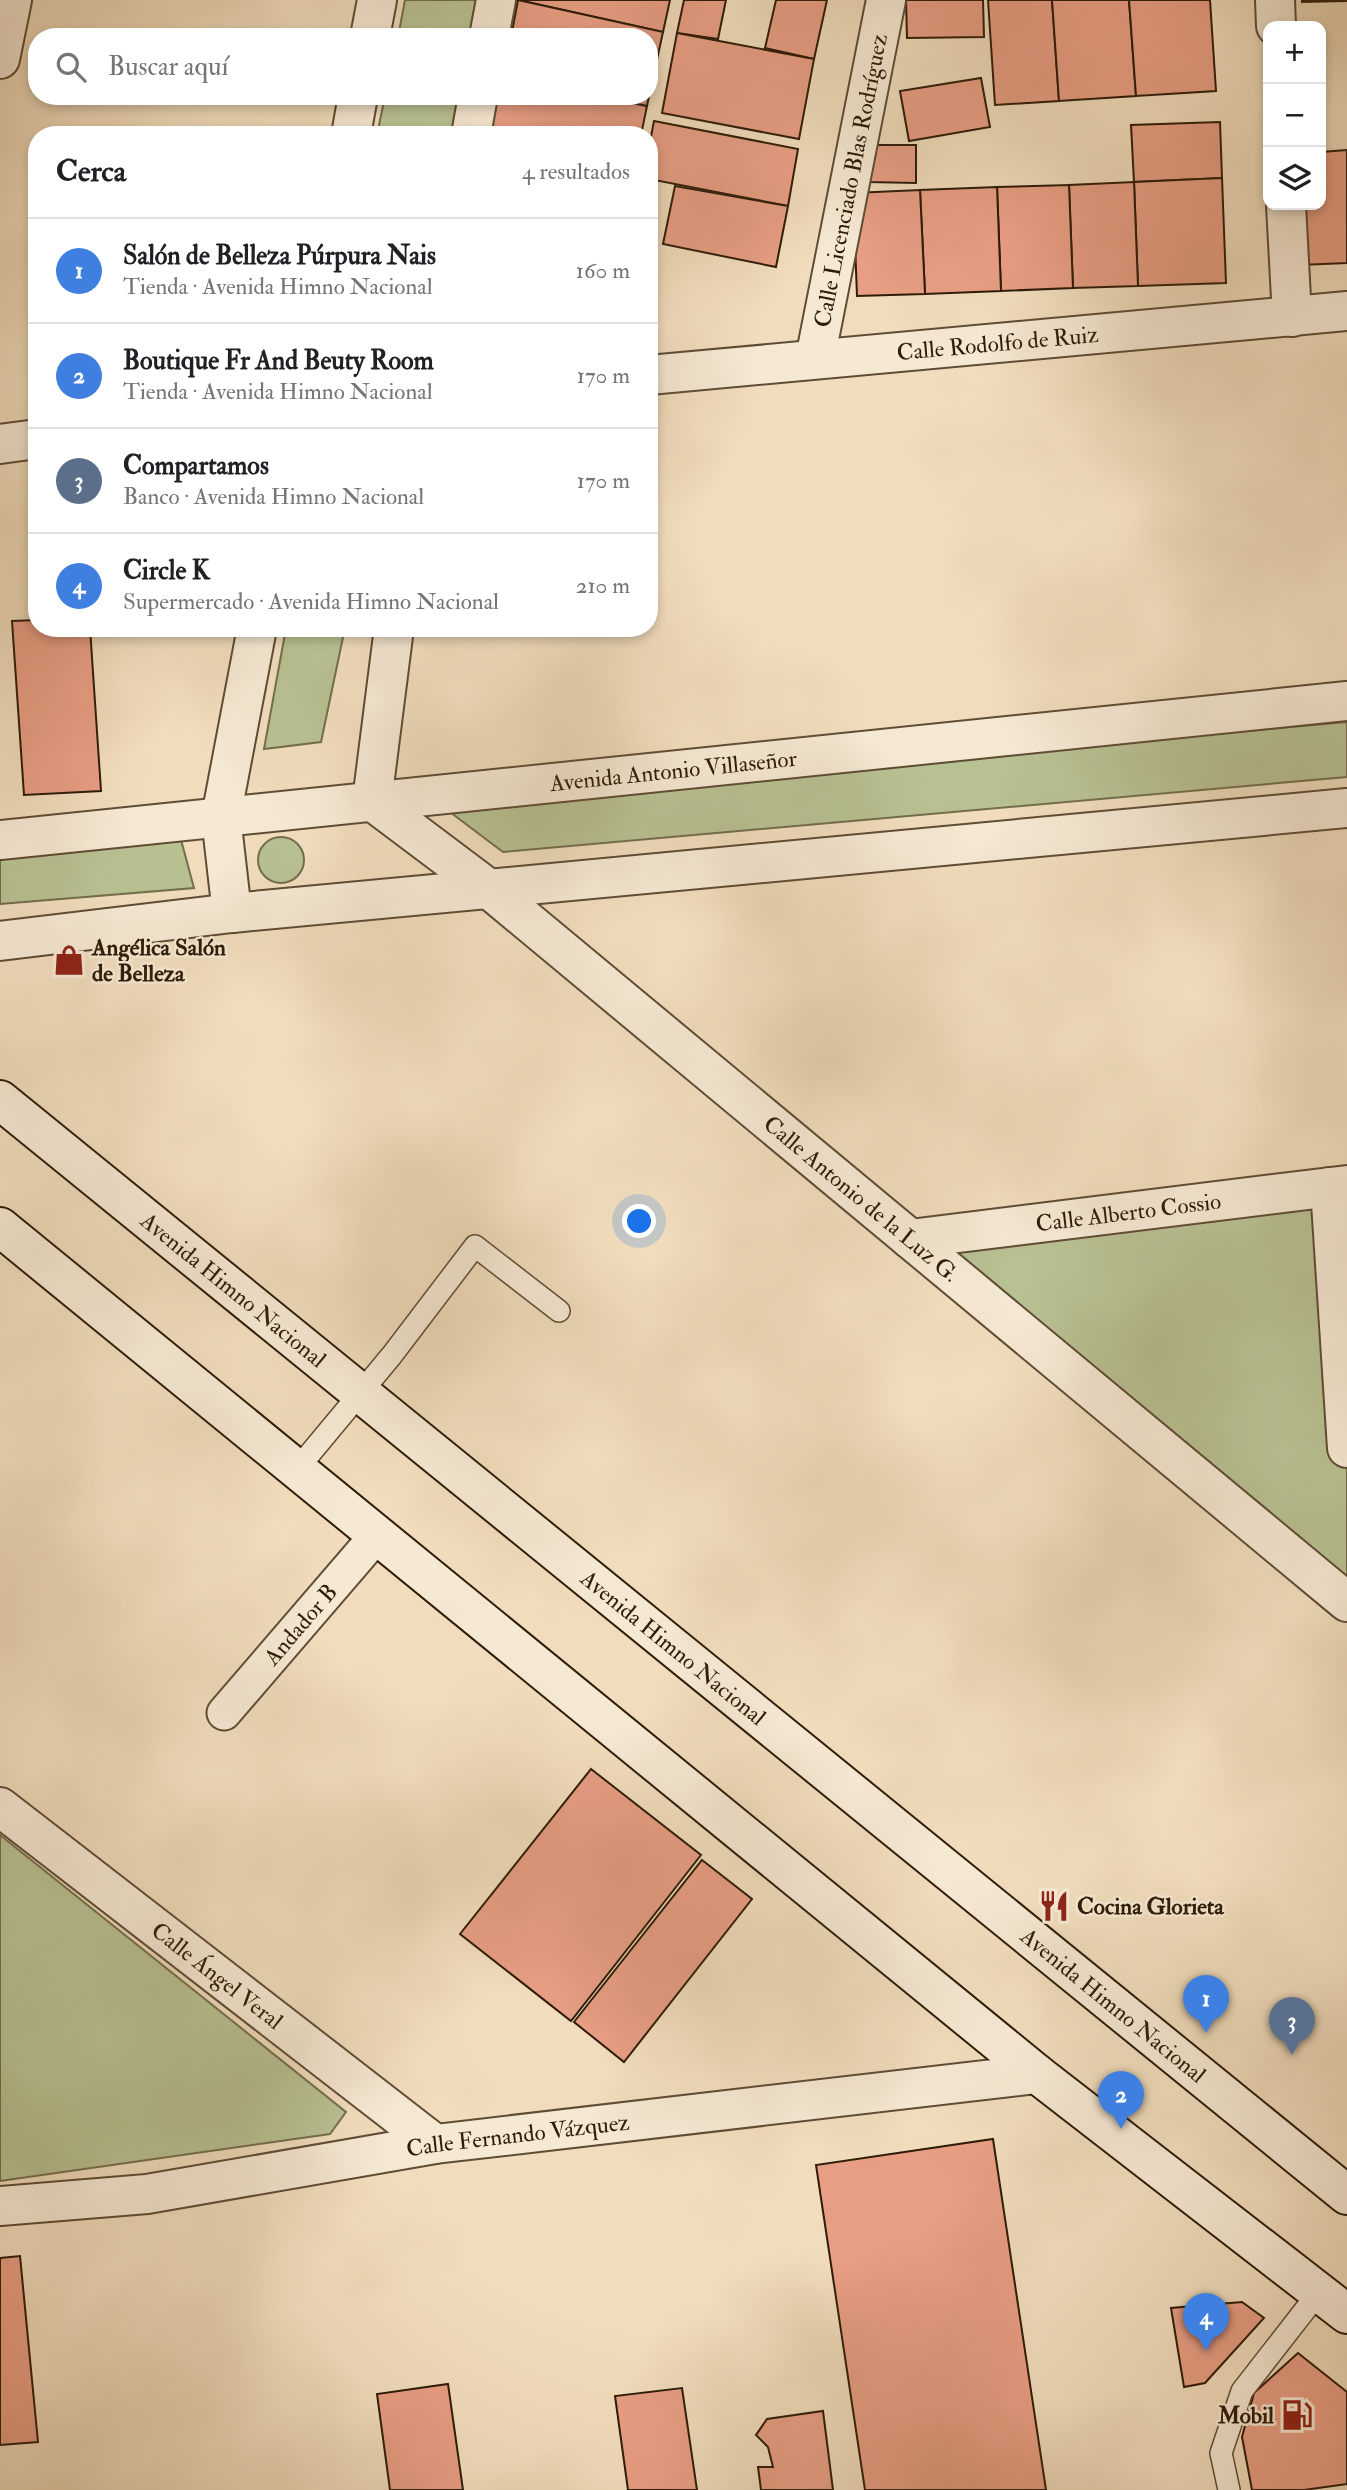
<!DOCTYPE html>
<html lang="es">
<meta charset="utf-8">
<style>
body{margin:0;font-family:"IM FELL Double Pica",serif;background:#f6f6f6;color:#202124}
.controls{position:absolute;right:21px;top:21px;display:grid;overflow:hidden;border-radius:14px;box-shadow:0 4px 10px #0003}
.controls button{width:63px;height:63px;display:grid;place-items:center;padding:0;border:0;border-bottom:2px solid #e0e0e0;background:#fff;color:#202124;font:35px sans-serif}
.you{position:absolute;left:640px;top:1222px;width:24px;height:24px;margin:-18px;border:5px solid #fff;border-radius:50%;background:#1a73e8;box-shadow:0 0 0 10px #1a73e833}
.badge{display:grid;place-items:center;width:46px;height:46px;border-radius:50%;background:#0b8043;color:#fff;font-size:23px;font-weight:700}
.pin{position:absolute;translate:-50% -58px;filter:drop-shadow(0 2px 4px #0008)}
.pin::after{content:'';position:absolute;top:37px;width:24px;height:21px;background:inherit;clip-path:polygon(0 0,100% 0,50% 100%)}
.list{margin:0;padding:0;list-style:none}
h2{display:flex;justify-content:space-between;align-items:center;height:91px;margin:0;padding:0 28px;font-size:30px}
h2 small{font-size:23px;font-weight:400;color:#757577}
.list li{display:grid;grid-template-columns:46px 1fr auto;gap:21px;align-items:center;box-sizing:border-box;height:105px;padding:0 28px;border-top:2px solid #e0e0e0}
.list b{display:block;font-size:26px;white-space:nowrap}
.list p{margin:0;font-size:23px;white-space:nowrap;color:#757577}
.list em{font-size:23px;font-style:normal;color:#757577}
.icon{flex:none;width:38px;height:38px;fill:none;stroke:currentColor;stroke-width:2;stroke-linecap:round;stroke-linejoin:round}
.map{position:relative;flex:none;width:1347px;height:2490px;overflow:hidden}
.search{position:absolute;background:#fff;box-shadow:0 4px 10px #0003;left:28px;top:28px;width:630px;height:77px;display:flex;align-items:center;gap:18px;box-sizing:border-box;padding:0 24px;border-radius:28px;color:#757577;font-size:26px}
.panel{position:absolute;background:#fff;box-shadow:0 4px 10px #0003;left:28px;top:126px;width:630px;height:511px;border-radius:28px}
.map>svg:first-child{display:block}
</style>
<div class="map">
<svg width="1347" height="2490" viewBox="0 0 1347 2490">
<rect width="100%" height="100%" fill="#f1ddbd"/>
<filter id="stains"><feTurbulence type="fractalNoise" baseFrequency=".00286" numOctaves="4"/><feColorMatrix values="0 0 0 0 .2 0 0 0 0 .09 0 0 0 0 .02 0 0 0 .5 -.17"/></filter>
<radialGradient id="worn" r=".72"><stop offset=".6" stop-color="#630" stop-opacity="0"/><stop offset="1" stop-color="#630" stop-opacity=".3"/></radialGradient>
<g fill="#b8c192" stroke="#736e4d" stroke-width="2">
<polygon points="405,0 476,0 469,37 398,37"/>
<polygon points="385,96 458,96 451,135 377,135"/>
<polygon points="286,628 345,628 321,742 264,749"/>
<polygon points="1347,722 1347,777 503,852 438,803"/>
<polygon points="177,825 194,888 0,904 0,844"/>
<circle cx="281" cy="860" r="23"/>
<polygon points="1330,1187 1347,1448 1347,1602 910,1239"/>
<polygon points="0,1835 346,2112 330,2134 0,2181"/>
</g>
<g fill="#e89e84" stroke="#2e1c08" stroke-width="2">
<polygon points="518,0 670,0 663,32"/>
<polygon points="518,0 663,32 649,96 649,37 511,37"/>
<polygon points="684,0 726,0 718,39 677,33"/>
<polygon points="776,0 827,0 814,59 765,48"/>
<polygon points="906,0 983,0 984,37 907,38"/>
<polygon points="988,0 1052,0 1059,101 995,105"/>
<polygon points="1052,0 1129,0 1136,96 1059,101"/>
<polygon points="1129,0 1210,0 1216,91 1136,96"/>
<polygon points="1302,0 1347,0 1347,1 1302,2"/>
<polygon points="677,33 814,59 799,139 662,113"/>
<polygon points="981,78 990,127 909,141 900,91"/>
<polygon points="498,96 602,96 647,106 641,135 490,135"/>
<polygon points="602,96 649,96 647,106"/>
<polygon points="654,121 798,149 788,206 649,179 649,147"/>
<polygon points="1220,122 1222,178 1134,182 1131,125"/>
<polygon points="868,145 916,145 916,183 868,182"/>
<polygon points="1347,150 1347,263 1300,265 1297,205 1321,205 1321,152"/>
<polygon points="1222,178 1226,283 1138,286 1134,182"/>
<polygon points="1134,182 1138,286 1073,288 1069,185"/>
<polygon points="1069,185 1073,288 1001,291 997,187"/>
<polygon points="675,186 788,206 776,267 663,244"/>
<polygon points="997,187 1001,291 925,294 920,190"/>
<polygon points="920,190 925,294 857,296 853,193"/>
<polygon points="37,620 37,628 90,628 101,791 24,795 12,621"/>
<polygon points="591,1769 701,1855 571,2021 460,1934"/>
<polygon points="702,1860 752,1899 624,2062 574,2022"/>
<polygon points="993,2139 1046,2490 865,2490 816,2165"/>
<polygon points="20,2256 38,2442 0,2445 0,2258"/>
<polygon points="1242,2302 1264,2318 1205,2383 1184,2387 1171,2308"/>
<polygon points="1298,2353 1347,2392 1347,2484 1304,2490 1252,2490 1242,2437 1254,2393"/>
<polygon points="448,2384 463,2490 390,2490 377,2394"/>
<polygon points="682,2388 697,2490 628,2490 615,2396"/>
<polygon points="823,2411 833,2490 761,2490 758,2467 773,2467 768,2447 756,2435 767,2419"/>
</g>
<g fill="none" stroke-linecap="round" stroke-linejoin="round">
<defs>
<g id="service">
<polyline points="298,1468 392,1355 475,1246 559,1311"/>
<polyline points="1229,2490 1221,2453 1242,2391 1319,2292"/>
</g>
<g id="pedestrian">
<path id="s1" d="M 224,1713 L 378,1534"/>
</g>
<g id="minor">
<polyline points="1275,0 1276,26"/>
<polyline points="370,37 377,0"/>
<polyline points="489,37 496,0"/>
<polyline points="0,59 12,0"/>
<polyline points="351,135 358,96"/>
<polyline points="471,135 478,96"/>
<polyline points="1286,205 1292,317"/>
<path id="s2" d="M 815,359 L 886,0"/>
<path id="s3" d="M 649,375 L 1347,311"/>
<polyline points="0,444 37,439"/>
<path id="s4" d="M 394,628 L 372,801 L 489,889 L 1347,1602"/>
<path id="s5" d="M 0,840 L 1347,701"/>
<polyline points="232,913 221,817 257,628"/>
<polyline points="0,941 232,913 1347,808"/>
<polyline points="1330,1187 1347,1448"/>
<path id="s6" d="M 910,1239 L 1347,1185"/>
<path id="s7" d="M 0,1807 L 435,2144"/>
<path id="s8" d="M 0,2206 L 147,2194 L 435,2144 L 1037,2074"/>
</g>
<g id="secondary">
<path id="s9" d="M 0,1100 L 1347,2195"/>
<polyline points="0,1227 1037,2074 1347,2314"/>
</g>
</defs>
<use href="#service" stroke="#5f4c35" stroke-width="24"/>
<use href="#pedestrian" stroke="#5f4c35" stroke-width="37"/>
<use href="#minor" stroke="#5f4c35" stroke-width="42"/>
<use href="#secondary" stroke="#2e1c08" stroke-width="42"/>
<use href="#service" stroke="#f6e9d4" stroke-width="21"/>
<use href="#pedestrian" stroke="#f6e9d4" stroke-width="33"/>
<use href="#minor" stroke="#f6e9d4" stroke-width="38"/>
<use href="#secondary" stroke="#f6e9d4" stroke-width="38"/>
</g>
<defs>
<symbol id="shop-bare" viewBox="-9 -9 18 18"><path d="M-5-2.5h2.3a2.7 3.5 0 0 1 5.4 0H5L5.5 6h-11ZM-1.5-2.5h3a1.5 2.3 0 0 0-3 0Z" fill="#8f2418" stroke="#f6e9d4" stroke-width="2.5" paint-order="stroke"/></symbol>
<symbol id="restaurant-bare" viewBox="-9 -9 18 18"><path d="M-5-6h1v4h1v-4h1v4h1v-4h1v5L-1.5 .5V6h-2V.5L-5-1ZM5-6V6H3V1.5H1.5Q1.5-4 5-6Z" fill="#8f2418" stroke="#f6e9d4" stroke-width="2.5" paint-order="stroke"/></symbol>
<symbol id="fuel-bare" viewBox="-9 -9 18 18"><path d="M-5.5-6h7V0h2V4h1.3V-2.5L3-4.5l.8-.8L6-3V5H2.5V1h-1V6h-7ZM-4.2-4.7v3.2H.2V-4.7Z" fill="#8f2418" stroke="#f6e9d4" stroke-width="2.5" paint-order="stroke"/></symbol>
</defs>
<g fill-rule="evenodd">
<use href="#shop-bare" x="47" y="938" width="44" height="44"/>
<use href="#restaurant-bare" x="1032" y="1884" width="44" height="44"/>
<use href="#fuel-bare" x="1275" y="2393" width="44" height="44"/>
</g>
<g text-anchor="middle" stroke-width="5" stroke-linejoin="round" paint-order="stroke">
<g font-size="23" fill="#2e1c08" stroke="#f6e9d4">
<text dy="8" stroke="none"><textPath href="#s2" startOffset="182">Calle Licenciado Blas Rodríguez</textPath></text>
<text dy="8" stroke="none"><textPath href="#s3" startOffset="350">Calle Rodolfo de Ruiz</textPath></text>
<text dy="8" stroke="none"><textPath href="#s5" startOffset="677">Avenida Antonio Villaseñor</textPath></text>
<text dy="8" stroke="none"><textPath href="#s4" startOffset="805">Calle Antonio de la Luz G.</textPath></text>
<text dy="8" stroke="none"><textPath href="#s6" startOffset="220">Calle Alberto Cossio</textPath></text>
<text dy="8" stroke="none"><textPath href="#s9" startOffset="301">Avenida Himno Nacional</textPath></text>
<text dy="8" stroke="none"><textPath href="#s1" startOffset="117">Andador B</textPath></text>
<text dy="8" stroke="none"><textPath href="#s9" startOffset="868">Avenida Himno Nacional</textPath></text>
<text dy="8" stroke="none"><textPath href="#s7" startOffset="275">Calle Ángel Veral</textPath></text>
<text dy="8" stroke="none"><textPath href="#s9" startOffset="1435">Avenida Himno Nacional</textPath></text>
<text dy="8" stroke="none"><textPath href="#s8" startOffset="523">Calle Fernando Vázquez</textPath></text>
</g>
<g font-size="23" font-weight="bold" fill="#2e1c08" stroke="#f6e9d4" text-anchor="start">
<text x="92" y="955">Angélica Salón<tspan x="92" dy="26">de Belleza</tspan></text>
<text x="1077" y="1914">Cocina Glorieta</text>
<text x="1274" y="2423" text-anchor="end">Mobil</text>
</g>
</g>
<rect width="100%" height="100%" filter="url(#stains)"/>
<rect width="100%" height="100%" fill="url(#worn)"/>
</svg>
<div class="controls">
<button>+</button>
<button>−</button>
<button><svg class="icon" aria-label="layers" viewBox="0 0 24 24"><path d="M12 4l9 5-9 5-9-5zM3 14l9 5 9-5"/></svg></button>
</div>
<div class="you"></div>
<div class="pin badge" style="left:1206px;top:2033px;background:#3f7fe0">1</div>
<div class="pin badge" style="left:1121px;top:2129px;background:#3f7fe0">2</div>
<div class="pin badge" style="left:1292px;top:2055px;background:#5c6f8a">3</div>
<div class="pin badge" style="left:1206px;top:2351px;background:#3f7fe0">4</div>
<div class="search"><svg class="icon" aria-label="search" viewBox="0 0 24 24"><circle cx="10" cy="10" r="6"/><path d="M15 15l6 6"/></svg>Buscar aquí</div>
<section class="panel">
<h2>Cerca<small>4 resultados</small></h2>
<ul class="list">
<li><span class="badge" style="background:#3f7fe0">1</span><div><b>Salón de Belleza Púrpura Nais</b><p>Tienda · Avenida Himno Nacional</p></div><em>160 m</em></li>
<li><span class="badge" style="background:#3f7fe0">2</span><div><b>Boutique Fr And Beuty Room</b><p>Tienda · Avenida Himno Nacional</p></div><em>170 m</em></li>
<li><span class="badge" style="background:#5c6f8a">3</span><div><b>Compartamos</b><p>Banco · Avenida Himno Nacional</p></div><em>170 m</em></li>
<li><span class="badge" style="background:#3f7fe0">4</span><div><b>Circle K</b><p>Supermercado · Avenida Himno Nacional</p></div><em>210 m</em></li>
</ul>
</section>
</div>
